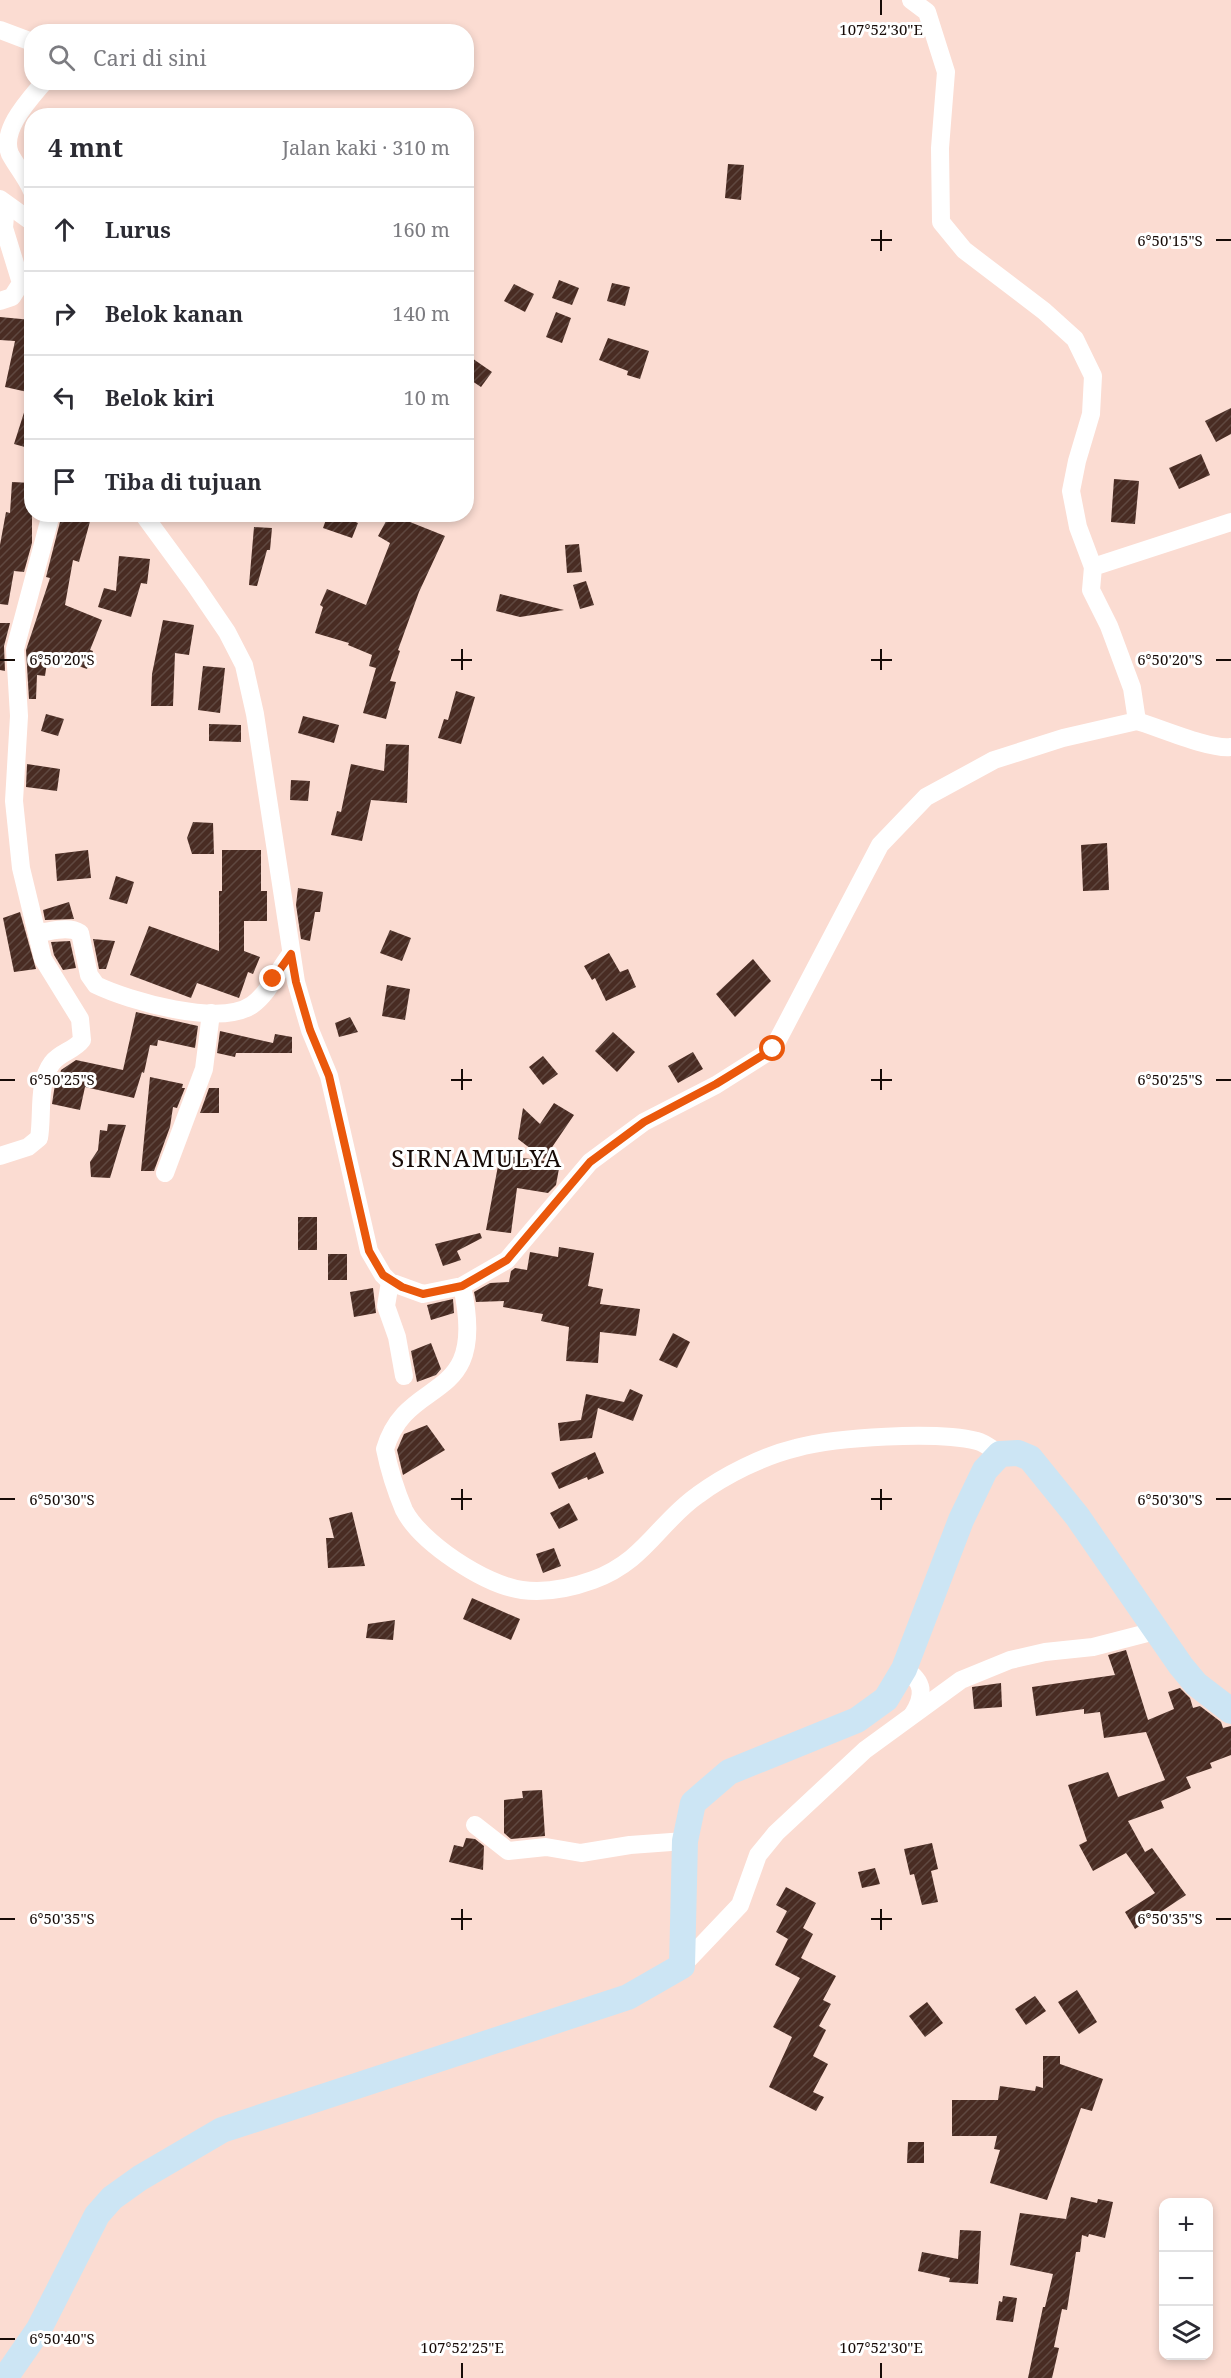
<!DOCTYPE html>
<html lang="id">
<meta charset="utf-8">
<style>
body{margin:0;font-family:"Noto Serif",serif;background:#f2f2f3;color:#2b2b33}
.controls{position:absolute;right:18px;bottom:18px;display:grid;overflow:hidden;border-radius:12px;box-shadow:0 3px 9px #0003}
.controls button{width:54px;height:54px;display:grid;place-items:center;padding:0;border:0;border-bottom:2px solid #e1e1e2;background:#fff;color:#2b2b33;font:30px sans-serif}
.stop{position:absolute;width:18px;height:18px;margin:-14px;border:4px solid #ea580c;border-radius:50%;background:#fff}
.stop.end{background:#ea580c;border-color:#fff;box-shadow:0 2px 6px #0008}
.list{margin:0;padding:0;list-style:none}
h2{display:flex;justify-content:space-between;align-items:center;height:78px;margin:0;padding:0 24px;font-size:26px}
h2 small{font-size:20px;font-weight:400;color:#7c7c81}
.list li{display:grid;grid-template-columns:39px 1fr auto;gap:18px;align-items:center;box-sizing:border-box;height:84px;padding:0 24px;border-top:2px solid #e1e1e2}
.list b{display:block;font-size:22px;white-space:nowrap}
.list em{font-size:20px;font-style:normal;color:#7c7c81}
.icon{flex:none;width:33px;height:33px;fill:none;stroke:currentColor;stroke-width:2;stroke-linecap:round;stroke-linejoin:round}
.map{position:relative;flex:none;width:1231px;height:2378px;overflow:hidden}
.search{position:absolute;background:#fff;box-shadow:0 3px 9px #0003;left:24px;top:24px;width:450px;height:66px;display:flex;align-items:center;gap:15px;box-sizing:border-box;padding:0 21px;border-radius:24px;color:#7c7c81;font-size:22px}
.panel{position:absolute;background:#fff;box-shadow:0 3px 9px #0003;left:24px;top:108px;width:450px;height:414px;border-radius:24px}
.map>svg:first-child{display:block}
</style>
<div class="map">
<svg width="1231" height="2378" viewBox="0 0 1231 2378">
<defs>
<pattern id="building-hatch" width="6" height="6" patternUnits="userSpaceOnUse" patternTransform="scale(1.5)"><rect width="6" height="6" fill="#492c23"/><path d="M-1 1l2-2M0 6l6-6M5 7l2-2" fill="none" stroke="#5f4840"/></pattern>
</defs>
<rect width="100%" height="100%" fill="#fbdcd2"/>
<g fill="url(#building-hatch)">
<polygon points="728,164 744,165 741,200 725,198"/>
<polygon points="559,280 579,288 572,305 552,298"/>
<polygon points="612,283 630,287 625,306 607,301"/>
<polygon points="514,284 534,294 525,312 504,301"/>
<polygon points="556,312 571,318 562,343 546,337"/>
<polygon points="0,317 32,320 32,393 5,387 15,341 0,340"/>
<polygon points="608,338 649,351 640,379 627,375 628,371 599,360"/>
<polygon points="466,354 492,372 481,387 466,377"/>
<polygon points="28,400 32,401 32,449 14,444"/>
<polygon points="1231,408 1231,434 1216,442 1205,421"/>
<polygon points="1201,454 1210,475 1179,489 1169,468"/>
<polygon points="1114,479 1139,481 1135,524 1111,522"/>
<polygon points="12,482 32,483 32,543 24,572 14,571 8,605 0,604 0,545 6,512 10,513"/>
<polygon points="62,514 92,514 79,562 73,560 65,605 102,620 90,650 93,651 87,669 48,655 45,676 37,675 36,699 29,699 26,650 50,578 46,577"/>
<polygon points="328,514 353,514 351,520 358,523 352,538 323,528"/>
<polygon points="390,514 445,536 419,592 398,650 400,651 390,681 396,682 386,719 363,713 376,668 369,666 372,655 348,645 349,643 315,633 323,607 320,605 327,589 366,605 390,543 378,536"/>
<polygon points="254,527 272,528 270,550 267,550 257,586 249,585"/>
<polygon points="579,544 582,572 567,573 565,545"/>
<polygon points="119,556 150,559 147,584 141,583 131,617 98,607 104,588 116,591"/>
<polygon points="586,581 594,605 580,609 573,585"/>
<polygon points="500,594 564,610 520,617 496,611"/>
<polygon points="163,620 194,625 189,655 175,653 173,706 151,706 152,674"/>
<polygon points="0,623 10,623 4,646 5,671 0,670"/>
<polygon points="203,666 225,668 220,713 198,710"/>
<polygon points="456,691 475,697 461,744 438,738 444,719 448,720"/>
<polygon points="46,714 64,719 58,736 41,731"/>
<polygon points="303,716 339,725 334,743 298,733"/>
<polygon points="209,724 241,725 241,742 209,741"/>
<polygon points="386,744 409,745 407,803 371,800 362,841 331,835 337,811 341,812 351,764 384,771"/>
<polygon points="27,764 60,769 57,791 26,787"/>
<polygon points="291,780 310,781 308,801 290,800"/>
<polygon points="193,822 213,823 214,854 192,854 187,838"/>
<polygon points="1107,843 1109,890 1083,891 1081,845"/>
<polygon points="88,850 91,878 57,881 55,854"/>
<polygon points="222,850 261,850 261,891 267,891 267,921 244,921 244,951 260,957 253,974 248,972 239,998 197,983 191,998 130,975 149,926 219,951 219,891 222,891"/>
<polygon points="116,876 134,882 127,904 109,899"/>
<polygon points="298,888 323,892 320,912 315,912 310,941 301,939 296,905"/>
<polygon points="69,902 74,919 45,920 43,910"/>
<polygon points="20,912 36,969 14,972 3,918"/>
<polygon points="390,930 411,938 402,961 380,953"/>
<polygon points="93,939 115,941 106,969 99,969"/>
<polygon points="70,941 76,968 63,970 54,955 51,942"/>
<polygon points="609,953 620,972 628,969 636,987 606,1001 595,978 592,980 584,966"/>
<polygon points="753,959 771,981 735,1017 716,994"/>
<polygon points="387,985 410,989 405,1020 382,1016"/>
<polygon points="136,1012 198,1026 195,1048 158,1040 157,1046 150,1045 144,1073 142,1072 134,1098 85,1087 80,1110 52,1104 55,1084 58,1085 61,1070 76,1060 123,1070"/>
<polygon points="350,1017 358,1032 339,1037 335,1023"/>
<polygon points="220,1031 273,1043 275,1034 292,1037 292,1053 236,1053 235,1057 217,1053"/>
<polygon points="613,1032 635,1052 617,1072 595,1051"/>
<polygon points="693,1052 703,1069 678,1083 668,1066"/>
<polygon points="543,1056 558,1074 543,1085 529,1067"/>
<polygon points="150,1077 183,1084 182,1088 185,1088 177,1108 173,1107 170,1127 154,1171 141,1171"/>
<polygon points="209,1088 219,1088 219,1113 200,1113"/>
<polygon points="554,1103 574,1115 544,1159 518,1139 523,1108 540,1124"/>
<polygon points="108,1124 126,1125 110,1178 91,1177 90,1162 98,1150 100,1130 107,1131"/>
<polygon points="500,1155 560,1163 556,1185 548,1193 517,1188 511,1233 486,1230"/>
<rect x="298" y="1217" width="19" height="33"/>
<polygon points="480,1233 482,1238 457,1251 461,1260 443,1266 435,1244"/>
<polygon points="559,1247 594,1253 588,1286 603,1289 600,1304 640,1309 636,1336 600,1332 598,1363 566,1361 569,1327 541,1321 543,1314 503,1307 504,1301 476,1302 474,1292 490,1283 509,1282 511,1271 515,1268 527,1270 530,1252 558,1257"/>
<rect x="328" y="1254" width="19" height="26"/>
<polygon points="373,1288 376,1313 354,1317 350,1292"/>
<polygon points="453,1299 454,1313 431,1320 427,1305"/>
<polygon points="673,1333 690,1342 677,1368 659,1360"/>
<polygon points="431,1343 441,1369 436,1375 417,1382 411,1351"/>
<polygon points="630,1389 643,1395 633,1421 598,1408 592,1438 560,1441 558,1423 581,1420 586,1394 624,1402"/>
<polygon points="427,1425 445,1450 403,1475 397,1450 404,1434"/>
<polygon points="595,1452 604,1473 588,1480 587,1477 559,1489 551,1473"/>
<polygon points="569,1503 578,1520 559,1529 550,1513"/>
<polygon points="352,1512 365,1566 328,1568 326,1538 334,1538 329,1518"/>
<polygon points="554,1548 561,1566 543,1573 536,1554"/>
<polygon points="472,1598 520,1619 511,1640 463,1619"/>
<polygon points="395,1620 393,1640 366,1638 368,1624"/>
<polygon points="1126,1650 1148,1720 1174,1709 1168,1692 1180,1688 1190,1698 1193,1708 1200,1706 1221,1722 1223,1728 1231,1726 1231,1755 1210,1763 1212,1768 1186,1777 1191,1788 1161,1801 1164,1808 1128,1821 1145,1852 1152,1848 1186,1895 1135,1929 1125,1912 1155,1893 1126,1853 1093,1871 1079,1845 1087,1841 1068,1785 1108,1772 1118,1797 1165,1780 1146,1732 1104,1738 1100,1712 1084,1714 1084,1709 1036,1716 1032,1687 1115,1675 1108,1655"/>
<polygon points="1001,1683 1002,1707 974,1709 972,1687"/>
<polygon points="542,1790 545,1836 511,1839 504,1833 504,1800 523,1798 522,1791"/>
<polygon points="466,1838 475,1839 484,1846 483,1870 449,1862 454,1845 463,1847"/>
<polygon points="932,1843 938,1869 931,1871 938,1902 922,1905 914,1874 910,1875 904,1849"/>
<polygon points="875,1868 880,1884 862,1888 858,1872"/>
<polygon points="786,1887 816,1903 803,1928 813,1934 801,1958 836,1976 823,2000 831,2004 819,2026 826,2030 813,2056 828,2064 813,2092 824,2097 816,2111 769,2087 792,2037 773,2027 800,1978 775,1965 788,1939 776,1932 787,1911 776,1905"/>
<polygon points="1077,1990 1097,2022 1079,2034 1058,2002"/>
<polygon points="1035,1996 1046,2011 1026,2025 1015,2009"/>
<polygon points="927,2002 943,2023 925,2037 909,2016"/>
<polygon points="1043,2056 1060,2056 1060,2064 1103,2079 1092,2111 1081,2108 1047,2200 990,2183 1000,2150 994,2149 997,2136 952,2136 952,2100 998,2100 1000,2086 1035,2091 1036,2086 1043,2088"/>
<polygon points="908,2142 924,2142 924,2163 907,2163"/>
<polygon points="1071,2197 1097,2203 1098,2199 1113,2202 1105,2238 1089,2234 1088,2237 1082,2235 1080,2252 1076,2252 1067,2310 1062,2309 1054,2347 1059,2348 1052,2378 1028,2378 1043,2307 1045,2307 1053,2274 1010,2265 1020,2213 1066,2219"/>
<polygon points="960,2230 981,2231 978,2284 949,2282 950,2278 918,2271 922,2252 958,2259"/>
<polygon points="1003,2296 1017,2298 1013,2322 996,2320 999,2301 1002,2302"/>
</g>
<g fill="none" stroke-linecap="round" stroke-linejoin="round">
<g stroke="#fff" stroke-width="18">
<polyline points="911,0 927,12 946,72 940,148 941,222 964,250 1044,311 1075,339 1093,376 1091,414 1077,461 1071,491 1078,527 1093,567"/>
<polyline points="0,30 32,42"/>
<path d="M 32,191 C 26,177 17,167 10,154 C 0,130 29,100 44,82"/>
<polyline points="0,199 32,222"/>
<polyline points="0,301 12,297 21,283 4,228 6,204"/>
<polyline points="143,514 195,585 227,632 244,665 255,714 296,982 310,1030 329,1076 369,1251 383,1275 390,1282 423,1294 462,1286 507,1260 590,1162 644,1122 716,1085 773,1049 880,845 926,797 994,760 1063,738 1137,721 1132,688 1109,626 1091,590 1093,567 1231,522"/>
<path d="M 1137,721 C 1160,728 1211,750 1231,747"/>
<path d="M 37,933 C 50,932 68,925 80,933 L 89,975 L 96,985 C 129,1001 220,1027 252,1005 C 269,993 278,970 291,954"/>
<path d="M 0,1156 L 28,1147 L 39,1138 C 43,1115 37,1083 52,1063 C 60,1052 74,1051 82,1040 L 80,1019 L 43,959 L 21,868 L 14,801 L 19,716 L 15,649 L 51,514"/>
<polyline points="165,1173 204,1069 211,1013"/>
<polyline points="390,1282 386,1306 397,1337 404,1376"/>
<path d="M 462,1286 C 489,1408 408,1372 385,1449 C 389,1469 396,1491 404,1510 C 421,1543 485,1585 522,1590 C 545,1593 571,1588 593,1580 C 645,1561 658,1523 698,1495 C 725,1475 763,1456 796,1448 C 837,1437 936,1431 977,1441 C 985,1443 993,1450 1000,1454"/>
<path d="M 904,1669 C 924,1681 925,1695 913,1714"/>
<polyline points="475,1825 508,1851 546,1847 581,1853 630,1845 685,1841"/>
<polyline points="682,1966 740,1905 758,1855 776,1833 865,1750 961,1680 1010,1660 1045,1652 1093,1647 1155,1631"/>
</g>
<polyline stroke="#cce5f4" stroke-width="26" points="5,2378 39,2329 97,2215 112,2198 140,2178 222,2130 628,1997 682,1966 685,1841 693,1803 729,1772 857,1720 886,1699 904,1669 961,1520 985,1470 1000,1454 1018,1453 1030,1458 1077,1516 1181,1666 1196,1684 1231,1711"/>
</g>
<g fill="none" stroke-linecap="round" stroke-linejoin="round">
<polyline stroke="#ea580c" stroke-width="8" points="273,979 291,954 296,982 310,1030 329,1076 369,1251 383,1275 402,1287 423,1294 462,1286 507,1260 590,1162 644,1122 716,1084 773,1049"/>
</g>
<path fill="none" stroke="#170b07" stroke-width="2" d="M 881,0 L 881,15M 881,230 L 881,251M 871,240 L 892,240M 1216,240 L 1231,240M 462,649 L 462,670M 881,649 L 881,670M 0,660 L 15,660M 451,660 L 472,660M 871,660 L 892,660M 1216,660 L 1231,660M 462,1069 L 462,1090M 881,1069 L 881,1090M 0,1080 L 15,1080M 451,1080 L 472,1080M 871,1080 L 892,1080M 1216,1080 L 1231,1080M 462,1489 L 462,1510M 881,1489 L 881,1510M 0,1499 L 15,1499M 451,1499 L 472,1499M 871,1499 L 892,1499M 1216,1499 L 1231,1499M 462,1909 L 462,1930M 881,1909 L 881,1930M 0,1919 L 15,1919M 451,1919 L 472,1919M 871,1919 L 892,1919M 1216,1919 L 1231,1919M 0,2339 L 15,2339M 462,2363 L 462,2378M 881,2363 L 881,2378"/>
<g text-anchor="middle" stroke-width="6" stroke-linejoin="round" paint-order="stroke">
<g font-size="24" letter-spacing="1.5" fill="#170b07" stroke="#fff">
<text x="477" y="1167">SIRNAMULYA</text>
</g>
</g>
<g font-size="15" text-anchor="middle" fill="#170b07" stroke="#fff" stroke-width="6" stroke-linejoin="round" paint-order="stroke">
<text x="881" y="35">107°52'30"E</text>
<text x="1170" y="246">6°50'15"S</text>
<text x="62" y="665">6°50'20"S</text>
<text x="1170" y="665">6°50'20"S</text>
<text x="62" y="1085">6°50'25"S</text>
<text x="1170" y="1085">6°50'25"S</text>
<text x="62" y="1505">6°50'30"S</text>
<text x="1170" y="1505">6°50'30"S</text>
<text x="62" y="1924">6°50'35"S</text>
<text x="1170" y="1924">6°50'35"S</text>
<text x="62" y="2344">6°50'40"S</text>
<text x="462" y="2353">107°52'25"E</text>
<text x="881" y="2353">107°52'30"E</text>
</g>
</svg>
<div class="controls">
<button>+</button>
<button>−</button>
<button><svg class="icon" aria-label="layers" viewBox="0 0 24 24"><path d="M12 4l9 5-9 5-9-5zM3 14l9 5 9-5"/></svg></button>
</div>
<div class="stop" style="left:773px;top:1049px"></div>
<div class="stop end" style="left:273px;top:979px"></div>
<div class="search"><svg class="icon" aria-label="search" viewBox="0 0 24 24"><circle cx="10" cy="10" r="6"/><path d="M15 15l6 6"/></svg>Cari di sini</div>
<section class="panel">
<h2>4 mnt<small>Jalan kaki · 310 m</small></h2>
<ul class="list">
<li><svg class="icon" aria-label="ahead" viewBox="0 0 24 24"><path d="M12 20V5M6 11l6-6 6 6"/></svg><div><b>Lurus</b></div><em>160 m</em></li>
<li><svg class="icon" aria-label="right" viewBox="0 0 24 24"><path d="M7 20v-9h11M14 6l5 5-5 5"/></svg><div><b>Belok kanan</b></div><em>140 m</em></li>
<li><svg class="icon" aria-label="left" viewBox="0 0 24 24"><path d="M17 20v-9H6M10 6l-5 5 5 5"/></svg><div><b>Belok kiri</b></div><em>10 m</em></li>
<li><svg class="icon" aria-label="arrive" viewBox="0 0 24 24"><path d="M6 21V4h12l-3 4 3 4H6"/></svg><div><b>Tiba di tujuan</b></div></li>
</ul>
</section>
</div>
